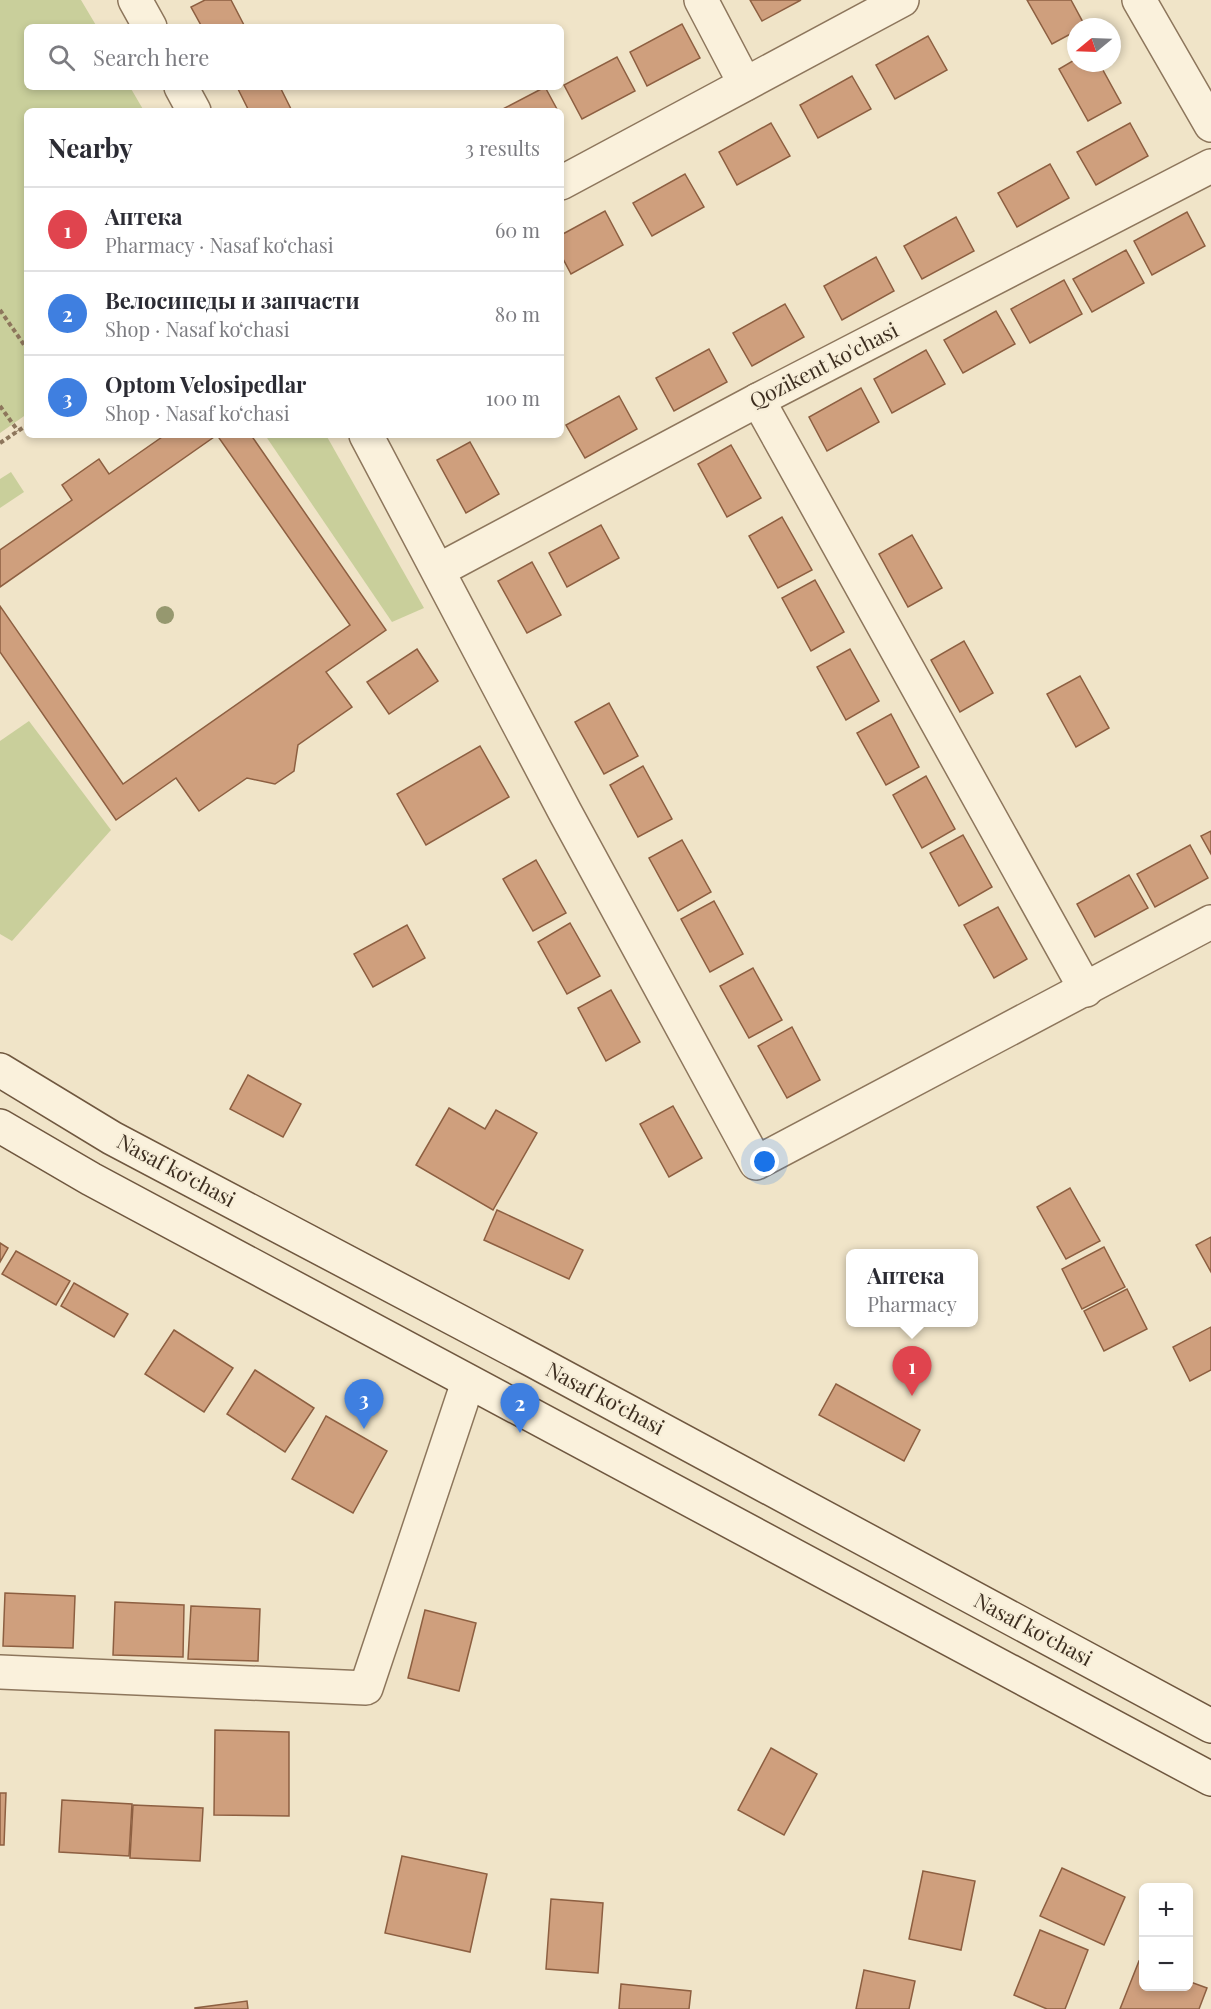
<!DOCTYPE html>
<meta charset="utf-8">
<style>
body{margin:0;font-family:"Playfair Display",serif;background:#f2f2f3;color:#2b2b33}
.controls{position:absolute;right:18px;bottom:18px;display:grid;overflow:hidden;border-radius:9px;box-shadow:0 3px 9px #0003}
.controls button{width:54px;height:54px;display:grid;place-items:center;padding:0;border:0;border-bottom:2px solid #e1e1e2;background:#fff;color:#2b2b33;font:30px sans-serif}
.compass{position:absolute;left:1067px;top:18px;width:54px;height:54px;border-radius:50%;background:#fff;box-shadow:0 3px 9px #0003;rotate:251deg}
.you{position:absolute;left:765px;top:1162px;width:21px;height:21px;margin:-15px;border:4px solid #fff;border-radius:50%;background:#1a73e8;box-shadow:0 0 0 9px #1a73e833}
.badge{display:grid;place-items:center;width:39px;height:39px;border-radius:50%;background:#9e2a2b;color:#fff;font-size:20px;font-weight:700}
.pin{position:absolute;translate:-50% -50px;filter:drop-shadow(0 2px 3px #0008)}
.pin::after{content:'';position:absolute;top:32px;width:21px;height:18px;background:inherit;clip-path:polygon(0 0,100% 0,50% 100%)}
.popup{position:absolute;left:846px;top:1249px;width:132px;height:78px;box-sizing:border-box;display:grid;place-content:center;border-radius:9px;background:#fff;filter:drop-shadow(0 2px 4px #0005);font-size:20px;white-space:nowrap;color:#7c7c81}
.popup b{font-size:22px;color:#2b2b33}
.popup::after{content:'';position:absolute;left:50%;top:100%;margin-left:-12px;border:12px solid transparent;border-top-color:#fff}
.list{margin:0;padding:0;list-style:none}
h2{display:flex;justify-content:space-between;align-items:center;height:78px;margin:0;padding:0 24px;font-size:26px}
h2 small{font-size:20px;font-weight:400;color:#7c7c81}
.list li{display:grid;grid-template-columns:39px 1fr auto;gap:18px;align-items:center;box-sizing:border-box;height:84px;padding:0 24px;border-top:2px solid #e1e1e2}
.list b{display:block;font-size:22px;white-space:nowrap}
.list p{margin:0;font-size:20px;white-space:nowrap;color:#7c7c81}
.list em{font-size:20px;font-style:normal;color:#7c7c81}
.icon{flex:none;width:33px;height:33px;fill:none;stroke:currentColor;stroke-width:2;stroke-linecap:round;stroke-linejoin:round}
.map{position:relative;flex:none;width:1211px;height:2009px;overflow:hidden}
.search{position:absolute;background:#fff;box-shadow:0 3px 9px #0003;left:24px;top:24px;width:540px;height:66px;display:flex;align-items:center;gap:15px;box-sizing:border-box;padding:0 21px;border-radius:9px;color:#7c7c81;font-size:22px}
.panel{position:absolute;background:#fff;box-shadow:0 3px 9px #0003;left:24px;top:108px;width:540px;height:330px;border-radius:9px}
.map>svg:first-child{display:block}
</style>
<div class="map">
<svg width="1211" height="2009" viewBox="0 0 1211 2009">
<rect width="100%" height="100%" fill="#f0e4c8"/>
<g fill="#c9cf9b">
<polygon points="0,0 81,0 97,27 27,27 27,87 130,87 144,111 27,111 27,414 0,433"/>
<polygon points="265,435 326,435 424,608 392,622"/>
<polygon points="11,472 24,492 0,508 0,479"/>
<polygon points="29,721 111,830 12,941 0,934 0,741"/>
</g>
<g fill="#cf9f7d" stroke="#8d5f41" stroke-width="1.5">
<polygon points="205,0 231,0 245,27 202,27 191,7"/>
<polygon points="750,0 801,0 762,21"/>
<polygon points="1027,0 1071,0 1085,26 1076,27 1076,31 1052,44"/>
<polygon points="682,24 700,58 647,86 630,52"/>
<polygon points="928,36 947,70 895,99 876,65"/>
<polygon points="617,57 635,91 582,119 564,85"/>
<polygon points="1076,59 1076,63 1099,63 1121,103 1088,121 1059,69"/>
<polygon points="852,76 871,109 818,138 800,105"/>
<polygon points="237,87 280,87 292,111 249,111"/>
<polygon points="545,87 558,111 499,111"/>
<polygon points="771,123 790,156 737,185 719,152"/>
<polygon points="1130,123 1148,156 1096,185 1077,152"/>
<polygon points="1050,164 1069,198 1017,227 998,193"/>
<polygon points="685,174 704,207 652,236 633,203"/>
<polygon points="605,211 623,245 571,274 561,255 561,235"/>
<polygon points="1187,212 1205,246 1152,275 1134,241"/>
<polygon points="956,217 974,251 922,279 904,246"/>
<polygon points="1126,250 1144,283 1092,312 1073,279"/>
<polygon points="876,257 894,291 842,320 824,286"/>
<polygon points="1064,280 1082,314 1030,343 1011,309"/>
<polygon points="785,304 804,337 752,366 733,333"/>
<polygon points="996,311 1015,344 963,373 944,340"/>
<polygon points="709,349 727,382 674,411 656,378"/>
<polygon points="926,350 945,384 892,413 874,379"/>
<polygon points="861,388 879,422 827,451 809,417"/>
<polygon points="619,396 637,429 585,458 566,425"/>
<polygon points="165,435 251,435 386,630 326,672 352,707 298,745 294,771 275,784 247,778 199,811 176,778 116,820 0,652 0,606 123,784 350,625 217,435 0,587 0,550 72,500 62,485 99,459 109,474"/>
<polygon points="470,442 499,494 466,513 437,460"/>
<polygon points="731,445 761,498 727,517 698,464"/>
<polygon points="782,517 812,570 778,588 749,536"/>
<polygon points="601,525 619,558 567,587 549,553"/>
<polygon points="912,535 942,588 908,607 879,554"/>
<polygon points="532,562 561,615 527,633 498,581"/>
<polygon points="815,580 844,632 811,651 782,598"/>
<polygon points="964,641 993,693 960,712 931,660"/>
<polygon points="417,649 438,681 389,714 367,682"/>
<polygon points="850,649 879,701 846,720 817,667"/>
<polygon points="1080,676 1109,728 1076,747 1047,694"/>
<polygon points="609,703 638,756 604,774 575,722"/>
<polygon points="891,714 919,767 886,785 857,733"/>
<polygon points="480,746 509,797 426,845 397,794"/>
<polygon points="643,766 672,819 638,837 610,785"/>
<polygon points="926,776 955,829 922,848 893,795"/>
<polygon points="1211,831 1211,854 1201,836"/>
<polygon points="963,835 992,887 959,906 930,853"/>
<polygon points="682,840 711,892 678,911 649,858"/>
<polygon points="1190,845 1208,878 1155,907 1137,874"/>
<polygon points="536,860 566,913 533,931 503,879"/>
<polygon points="1129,875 1148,908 1095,937 1077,904"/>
<polygon points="714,901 743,954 710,972 681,919"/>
<polygon points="998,907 1027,959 994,978 964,925"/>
<polygon points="570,923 600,976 567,994 538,942"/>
<polygon points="407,925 425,958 373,987 354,954"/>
<polygon points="753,968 782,1020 749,1038 720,986"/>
<polygon points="611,990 640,1042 606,1061 578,1008"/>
<polygon points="792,1027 820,1080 787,1098 758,1046"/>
<polygon points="248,1075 301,1104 283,1137 230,1109"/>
<polygon points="673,1106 702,1158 669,1177 640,1124"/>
<polygon points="449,1108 485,1129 496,1110 537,1133 493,1210 416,1165"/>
<polygon points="1070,1188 1100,1241 1066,1259 1037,1207"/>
<polygon points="497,1210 583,1250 569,1279 484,1240"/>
<polygon points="1211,1237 1211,1272 1196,1245"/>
<polygon points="0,1243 8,1248 0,1262"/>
<polygon points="1104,1247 1125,1287 1082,1309 1062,1269"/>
<polygon points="16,1251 70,1281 56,1305 2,1274"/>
<polygon points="74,1283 128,1314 114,1337 61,1306"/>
<polygon points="1127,1289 1147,1329 1104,1351 1084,1311"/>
<polygon points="1211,1327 1211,1370 1190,1381 1173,1347"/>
<polygon points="174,1330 233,1368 204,1412 145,1374"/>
<polygon points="255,1370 314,1408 285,1452 227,1414"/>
<polygon points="836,1384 920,1430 904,1461 819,1415"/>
<polygon points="326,1416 387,1451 353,1513 292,1479"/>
<polygon points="5,1593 75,1596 73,1648 3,1646"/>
<polygon points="115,1602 184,1605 183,1657 113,1655"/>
<polygon points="191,1606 260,1609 258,1661 188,1659"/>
<polygon points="425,1610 476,1623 459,1691 408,1678"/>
<polygon points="215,1730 289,1732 289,1816 214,1815"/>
<polygon points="771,1748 817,1774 784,1835 738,1810"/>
<polygon points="0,1793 6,1793 4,1845 0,1845"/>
<polygon points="62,1800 132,1804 129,1856 59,1852"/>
<polygon points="133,1805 203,1808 200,1861 130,1858"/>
<polygon points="402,1856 487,1874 470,1952 385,1933"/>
<polygon points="1062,1868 1125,1897 1104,1945 1040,1916"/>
<polygon points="923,1871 975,1881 961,1950 909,1939"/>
<polygon points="551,1899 603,1903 598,1973 546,1969"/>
<polygon points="1040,1930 1088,1950 1065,2009 1047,2009 1014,1995"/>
<polygon points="1139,1961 1144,1963 1144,1986 1188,1986 1188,1981 1207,1988 1199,2009 1120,2009"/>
<polygon points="864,1970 915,1981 909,2009 856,2009"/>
<polygon points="621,1984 691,1991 689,2009 619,2009"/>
<polygon points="247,2001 248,2009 195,2009 195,2008"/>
</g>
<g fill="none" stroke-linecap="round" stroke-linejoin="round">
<defs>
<g id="minor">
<polyline points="135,0 150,27"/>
<polyline points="701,0 745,84"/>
<polyline points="1139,0 1211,125"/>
<polyline points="181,87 194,111"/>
<polyline points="561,183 902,0"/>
<polyline points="758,400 1086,990"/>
<polyline points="366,435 565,812 756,1163 1211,922"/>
<polyline points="439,570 758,400 1211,166"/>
<polyline points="0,1672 366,1688 468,1382"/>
</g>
<g id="secondary">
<polyline points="0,1070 112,1138 536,1362 1211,1726"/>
<polyline points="0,1126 91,1179 1211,1779"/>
</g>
</defs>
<use href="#minor" stroke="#8d765c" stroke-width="36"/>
<use href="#secondary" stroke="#6f573f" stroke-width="36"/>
<g stroke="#8d765c" stroke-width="4" stroke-dasharray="4.5 3" stroke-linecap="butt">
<polyline points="0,310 27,349"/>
<polyline points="0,406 18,431"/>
<polyline points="0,443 27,425"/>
</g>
<use href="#minor" stroke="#faf1dc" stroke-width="33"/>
<use href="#secondary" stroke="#faf1dc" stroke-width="33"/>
</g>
<circle fill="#96986f" cx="165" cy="615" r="9"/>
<g text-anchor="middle" stroke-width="4.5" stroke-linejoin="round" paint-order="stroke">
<g font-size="21" fill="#3d2e20" stroke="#f7eed8">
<text transform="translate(824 366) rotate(-27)" y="7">Qozikent ko'chasi</text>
<text transform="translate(176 1171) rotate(28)" y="7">Nasaf ko‘chasi</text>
<text transform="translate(605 1399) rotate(28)" y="7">Nasaf ko‘chasi</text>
<text transform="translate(1033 1630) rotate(28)" y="7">Nasaf ko‘chasi</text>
</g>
</g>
</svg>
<div class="controls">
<button>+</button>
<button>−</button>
</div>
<svg class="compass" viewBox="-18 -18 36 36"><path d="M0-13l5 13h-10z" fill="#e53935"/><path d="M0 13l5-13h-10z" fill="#7c7c81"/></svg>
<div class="you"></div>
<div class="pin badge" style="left:912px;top:1396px;background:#e0444e">1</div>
<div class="popup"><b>Аптека</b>Pharmacy</div>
<div class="pin badge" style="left:520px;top:1433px;background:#3f7fe0">2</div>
<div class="pin badge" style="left:364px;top:1429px;background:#3f7fe0">3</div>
<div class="search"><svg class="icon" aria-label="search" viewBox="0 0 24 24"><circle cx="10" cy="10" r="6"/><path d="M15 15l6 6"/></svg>Search here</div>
<section class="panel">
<h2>Nearby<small>3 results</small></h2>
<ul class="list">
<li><span class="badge" style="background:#e0444e">1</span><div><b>Аптека</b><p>Pharmacy · Nasaf ko‘chasi</p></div><em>60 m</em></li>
<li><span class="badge" style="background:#3f7fe0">2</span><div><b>Велосипеды и запчасти</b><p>Shop · Nasaf ko‘chasi</p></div><em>80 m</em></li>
<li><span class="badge" style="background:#3f7fe0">3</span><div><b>Optom Velosipedlar</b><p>Shop · Nasaf ko‘chasi</p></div><em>100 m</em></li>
</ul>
</section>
</div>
